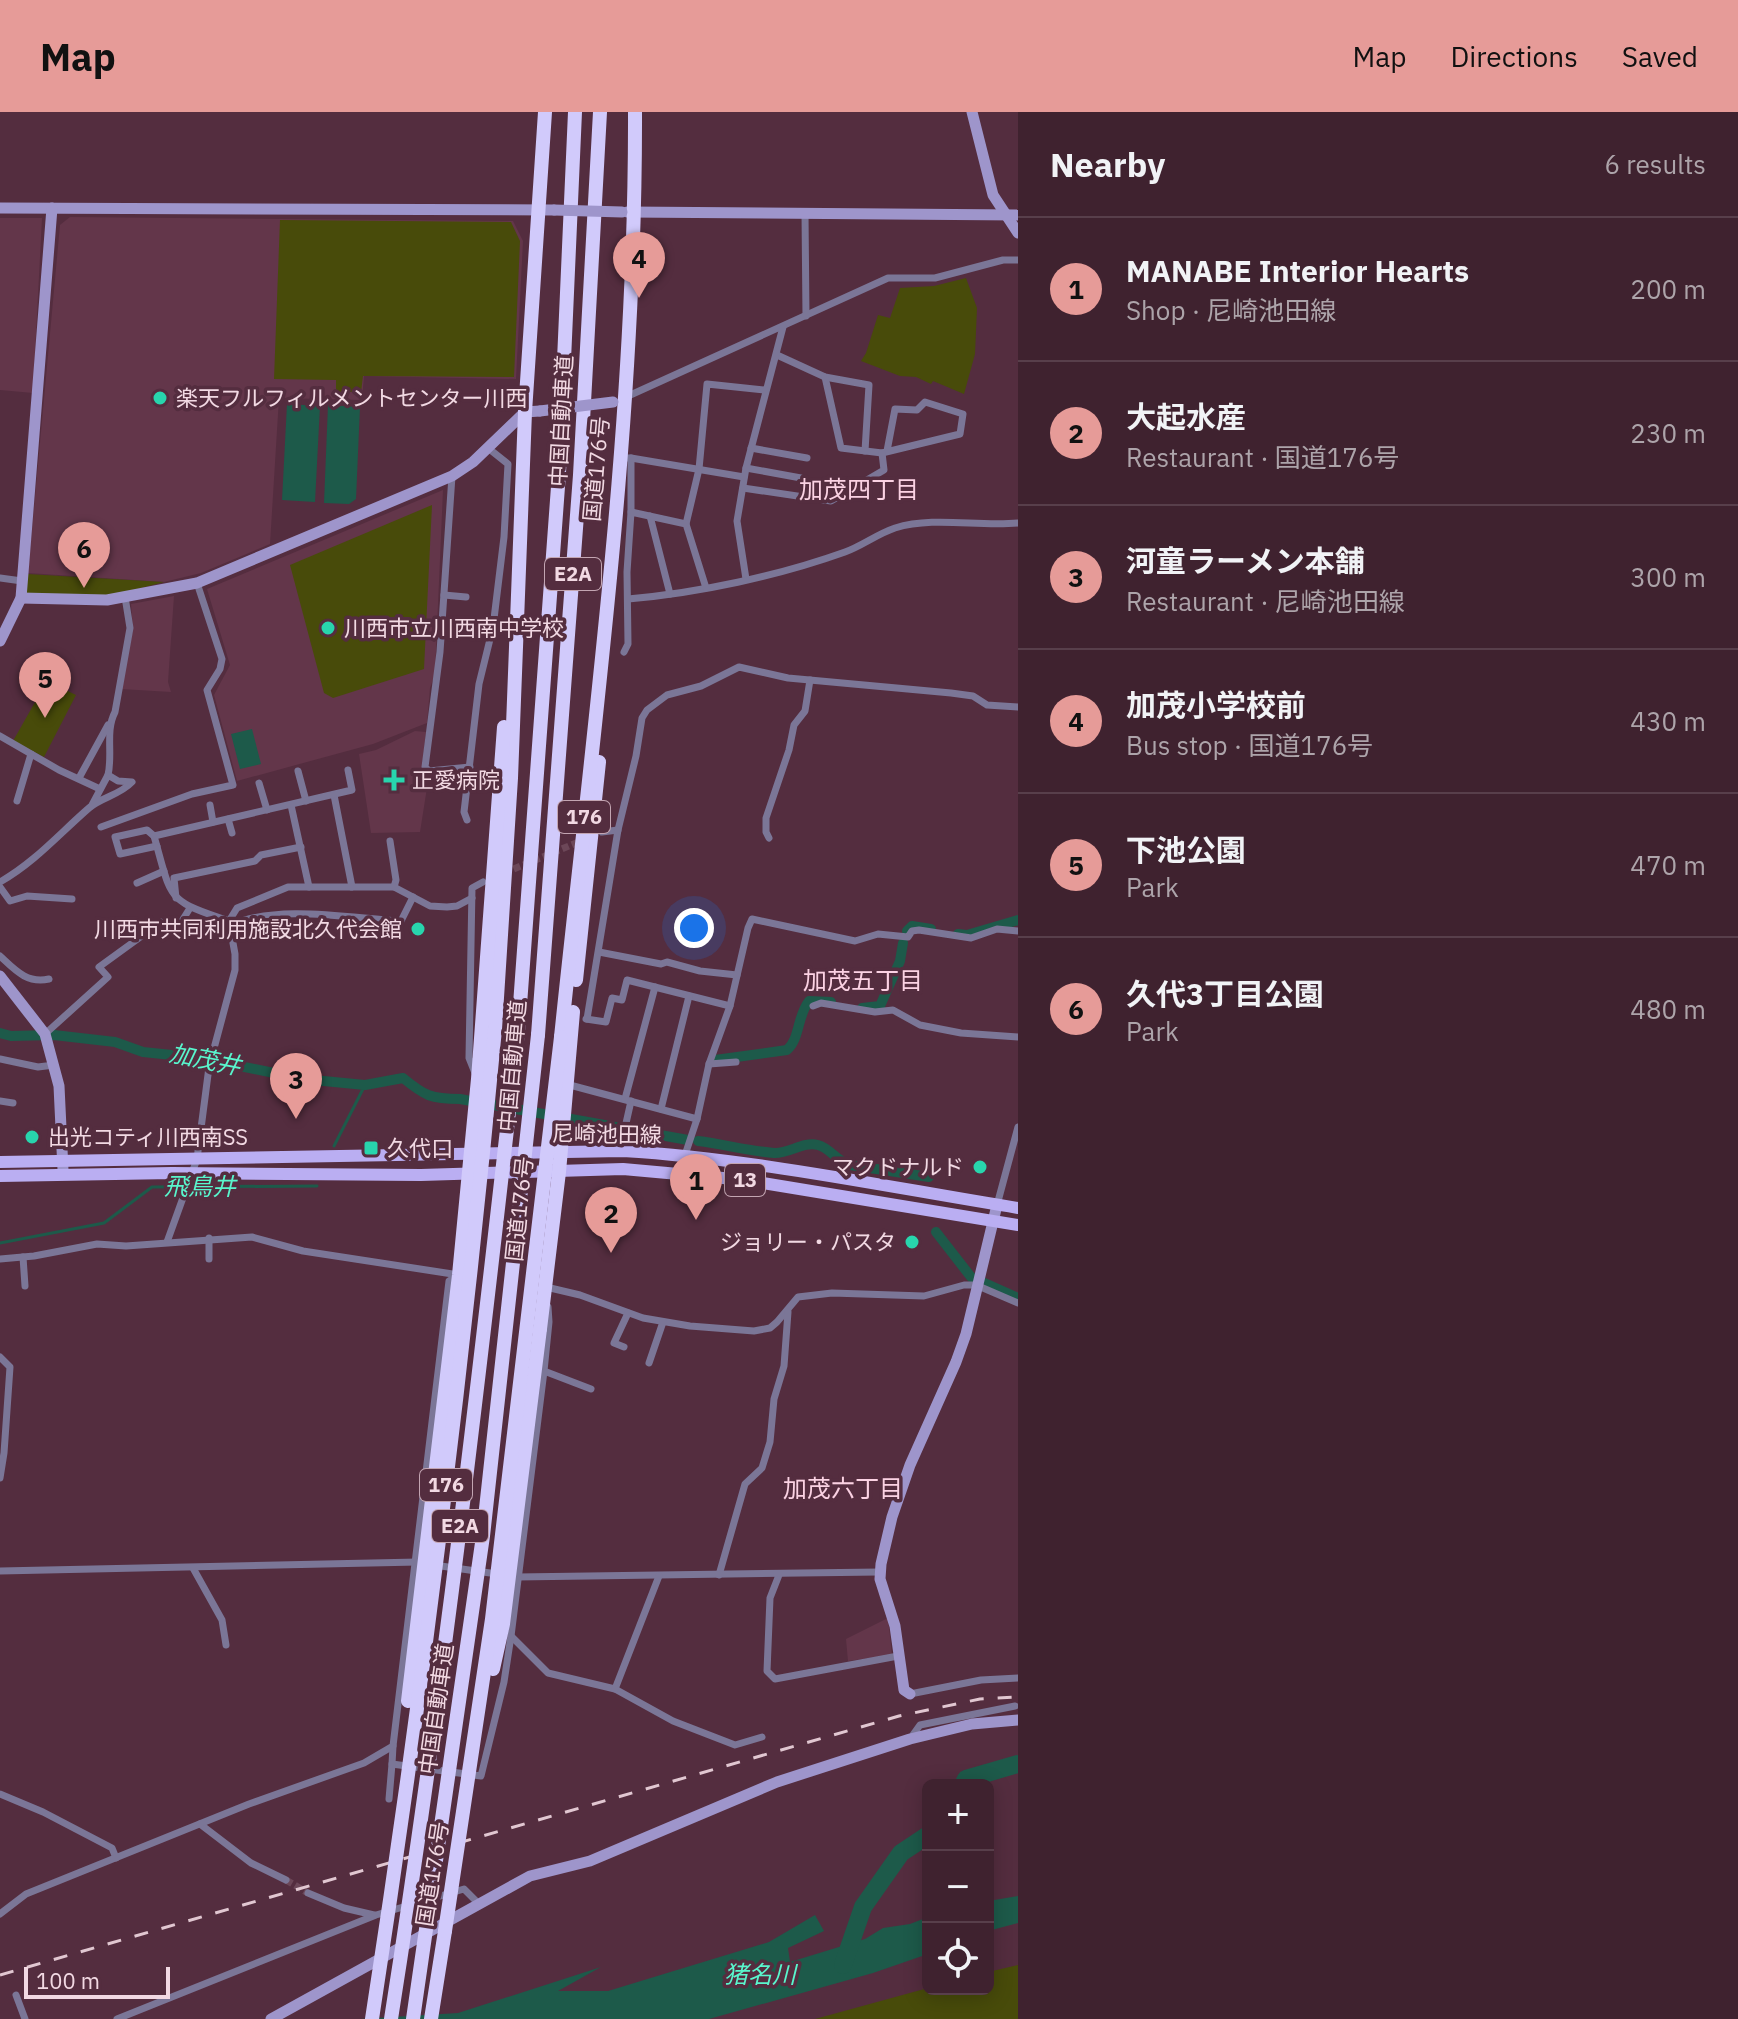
<!DOCTYPE html>
<meta charset="utf-8">
<style>
body{margin:0;font-family:"IBM Plex Sans","Noto Sans JP",sans-serif;background:#4a2f3b;color:#f1f3f6}
.controls{position:absolute;right:24px;bottom:24px;display:grid;overflow:hidden;border-radius:12px;box-shadow:0 4px 20px #0003}
.controls button{width:72px;height:72px;display:grid;place-items:center;padding:0;border:0;border-bottom:2px solid #583f4b;background:#3f222f;color:#f1f3f6;font:40px sans-serif}
.scale{position:absolute;left:24px;bottom:20px;width:146px;box-sizing:border-box;padding-left:8px;border:4px solid #f2d9e3;border-top:0;font-size:22px;line-height:28px;white-space:nowrap;color:#f2d9e3;-webkit-text-stroke:6px #542d3f;paint-order:stroke}
.you{position:absolute;left:694px;top:816px;width:28px;height:28px;margin:-20px;border:6px solid #fff;border-radius:50%;background:#1a73e8;box-shadow:0 0 0 12px #1a73e833}
.badge{display:grid;place-items:center;width:52px;height:52px;border-radius:50%;background:#e69b98;color:#111;font-size:26px;font-weight:700}
.pin{position:absolute;translate:-50% -66px;filter:drop-shadow(0 2px 4px #0008)}
.pin::after{content:'';position:absolute;top:42px;width:28px;height:24px;background:inherit;clip-path:polygon(0 0,100% 0,50% 100%)}
.list{margin:0;padding:0;list-style:none}
h2{display:flex;justify-content:space-between;align-items:center;height:104px;margin:0;padding:0 32px;font-size:34px}
h2 small{font-size:26px;font-weight:400;color:#ada4aa}
.list li{display:grid;grid-template-columns:52px 1fr auto;gap:24px;align-items:center;box-sizing:border-box;height:144px;padding:0 32px;border-top:2px solid #583f4b}
.list b{display:block;font-size:30px;white-space:nowrap}
.list p{margin:0;font-size:26px;white-space:nowrap;color:#ada4aa}
.list em{font-size:26px;font-style:normal;color:#ada4aa}
.icon{flex:none;width:44px;height:44px;fill:none;stroke:currentColor;stroke-width:2;stroke-linecap:round;stroke-linejoin:round}
.map{position:relative;flex:none;width:1018px;height:1907px;overflow:hidden}
header{display:flex;align-items:center;gap:48px;box-sizing:border-box;height:112px;padding:0 40px;background:#e69b98;color:#111}
header strong{font-size:38px}
nav{display:flex;gap:44px;margin-inline-start:auto;font-size:28px}
main{display:flex}
aside{flex:1;background:#3f222f}
.map>svg:first-child{display:block}
</style>
<header>
<strong>Map</strong>
<nav><a>Map</a><a>Directions</a><a>Saved</a></nav>
</header>
<main>
<div class="map">
<svg width="1018" height="1907" viewBox="0 0 1018 1907">
<rect width="100%" height="100%" fill="#542d3f"/>
<g fill="#63364a">
<polygon points="70,105 513,109 523,129 516,267 364,264 362,288 279,286 270,432 201,461 164,470 28,461 60,113"/>
<polygon points="0,106 42,106 33,281 0,278"/>
<polygon points="443,378 435,562 430,576 427,611 373,632 237,669 214,583 230,553 207,477"/>
<polygon points="174,484 168,570 171,580 121,577 133,518 131,492"/>
<polygon points="415,619 426,620 422,656 429,663 420,720 371,721 359,642 376,638"/>
<polygon points="888,1506 892,1543 848,1549 846,1527"/>
</g>
<g fill="#484b0a">
<polygon points="280,108 511,110 520,129 514,265 363,264 361,280 336,280 336,268 274,267"/>
<polygon points="966,166 977,196 975,242 964,282 933,269 931,272 916,265 900,264 861,249 866,241 878,203 890,206 900,176 934,174"/>
<polygon points="432,393 424,557 333,586 324,581 290,453"/>
<polygon points="27,462 164,470 107,485 26,482"/>
<polygon points="47,569 76,583 44,645 13,629"/>
<polygon points="1018,1853 1018,1907 815,1907 928,1876 988,1877 988,1860"/>
</g>
<g fill="#1d5a4a">
<polygon points="287,292 320,294 315,390 282,388"/>
<polygon points="328,293 360,295 356,387 349,392 324,391"/>
<polygon points="252,617 261,652 240,657 231,622"/>
<polygon points="1018,1784 1018,1811 988,1819 988,1789"/>
<polygon points="815,1803 824,1819 788,1836 790,1850 865,1827 883,1816 910,1812 928,1805 928,1842 873,1861 709,1907 360,1907 458,1901 601,1855 558,1879 608,1879 769,1830"/>
</g>
<g fill="none" stroke-linecap="round" stroke-linejoin="round">
<g stroke="#1d5a4a" stroke-width="3">
<polyline points="334,1034 365,973"/>
<polyline points="0,1131 104,1111 152,1075 317,1074"/>
</g>
<g stroke="#1d5a4a" stroke-width="10">
<polyline points="907,819 912,814 931,817"/>
<polyline points="958,822 967,823 1018,808"/>
<polyline points="862,896 880,894 900,849 903,831"/>
<path d="M 0,921 L 11,924 L 54,923 L 115,930 L 143,940 L 201,946 L 303,967 L 365,973 L 403,966 C 425,984 431,987 460,987 L 688,1028"/>
<path d="M 715,948 L 787,938 C 800,927 797,904 809,889 L 831,890"/>
<path d="M 698,1029 C 723,1032 749,1039 774,1041 C 789,1042 803,1029 818,1033 C 830,1036 835,1048 850,1053 L 929,1065"/>
<polyline points="936,1120 971,1165 1018,1186"/>
</g>
<g stroke="#1d5a4a" stroke-width="18">
<polyline points="963,1673 966,1667 1018,1652"/>
<polyline points="843,1853 863,1795 901,1741 928,1723"/>
</g>
<g stroke="#6c4758" stroke-width="7" stroke-dasharray="7 3.5" stroke-linecap="butt">
<polyline points="504,761 581,729"/>
<polyline points="286,1768 308,1781"/>
</g>
<g stroke="#7b7697" stroke-width="7">
<polyline points="805,101 806,204"/>
<polyline points="777,243 825,265 869,273 865,339"/>
<polyline points="825,265 841,336 882,341 960,322 963,302 925,290 917,298 895,297 887,339"/>
<polyline points="626,285 888,166 935,166 1003,148 1018,148"/>
<polyline points="751,336 807,346"/>
<polyline points="627,346 631,346 631,400"/>
<polyline points="631,346 744,365"/>
<polyline points="746,356 801,366"/>
<polyline points="452,364 440,540 425,655 429,659 470,655"/>
<polyline points="743,376 831,389 884,358 882,341"/>
<polyline points="650,404 670,482"/>
<polyline points="686,412 699,357 707,272 765,278"/>
<polyline points="0,466 22,469"/>
<polyline points="746,467 737,409 746,356 783,215"/>
<polyline points="444,483 466,485"/>
<path d="M 628,487 C 698,481 778,464 845,440 C 862,434 877,422 895,416 C 935,404 977,415 1018,411"/>
<polyline points="442,516 462,517"/>
<polyline points="624,540 628,532 627,460 631,400 686,412 706,476"/>
<polyline points="0,624 59,658 100,677"/>
<polyline points="298,659 306,689"/>
<path d="M 108,663 C 113,642 105,619 115,600 L 130,516 L 125,485"/>
<polyline points="79,666 108,613"/>
<polyline points="259,671 267,698"/>
<polyline points="334,683 352,775"/>
<polyline points="17,689 31,642"/>
<polyline points="210,693 213,710"/>
<polyline points="291,693 309,775"/>
<polyline points="228,707 232,721"/>
<polyline points="467,708 464,700 479,572 493,515 504,425 508,352 488,336"/>
<polyline points="101,715 192,682 233,673 207,578 220,557 222,547 197,471"/>
<polyline points="602,720 618,718"/>
<polyline points="154,724 147,718 115,725 120,742 157,734"/>
<polyline points="769,726 766,720 766,706 789,638 794,613 805,599 810,568"/>
<polyline points="390,729 396,768 394,775"/>
<path d="M 0,770 C 35,750 59,722 89,696 C 102,685 120,683 132,670 L 118,669 L 108,663 L 92,693"/>
<polyline points="137,771 164,759"/>
<polyline points="0,775 10,789 27,784 72,787"/>
<polyline points="176,786 174,766 255,749 261,743 301,735"/>
<polyline points="229,809 237,796 288,775 394,775 430,794 447,795 457,794 472,786"/>
<path d="M 231,813 C 279,792 349,806 401,809 L 413,785"/>
<polyline points="599,840 661,852 667,850 700,859 737,863"/>
<path d="M 0,844 C 15,858 27,872 49,867"/>
<polyline points="813,894 821,891 875,900 893,898 920,913 961,921 1018,925"/>
<polyline points="586,907 606,910 612,886 622,888 627,868 730,894"/>
<polyline points="587,907 618,718 636,644 642,606 647,598 667,583 701,574 739,555 788,566 951,581 973,584 987,593 1018,595"/>
<polyline points="45,922 108,865 99,855 161,810 169,815 172,811 180,812 190,796"/>
<polyline points="0,947 38,955 54,953"/>
<polyline points="709,952 736,950"/>
<polyline points="475,961 469,946 472,776 483,770"/>
<polyline points="566,972 697,1007"/>
<polyline points="625,987 655,875"/>
<polyline points="0,989 13,991"/>
<polyline points="661,997 689,884"/>
<polyline points="623,1039 622,1029 631,989"/>
<polyline points="685,1043 697,1007 709,952 730,894 748,816 752,807 855,829 878,822 908,825 912,819 919,818 971,826 997,817 1018,819"/>
<polyline points="997,1093 1018,1015"/>
<polyline points="209,1126 209,1147"/>
<path d="M 167,1130 L 197,1047 L 209,955 L 235,858 L 235,842 L 229,809 C 165,788 172,787 154,724 L 352,678 L 348,658"/>
<polyline points="23,1145 25,1174"/>
<polyline points="0,1147 34,1144 97,1132 126,1134 252,1125 303,1139 459,1163"/>
<polyline points="546,1175 580,1183 643,1206 690,1214 754,1219 770,1216 777,1210 798,1185 832,1181 924,1184 964,1173 976,1173 1018,1191"/>
<polyline points="624,1235 614,1231 628,1201"/>
<polyline points="0,1245 10,1255 4,1341 0,1366"/>
<polyline points="649,1251 663,1210"/>
<polyline points="544,1259 591,1277"/>
<polyline points="434,1453 497,1462"/>
<polyline points="193,1456 222,1508 226,1533"/>
<polyline points="0,1459 418,1450"/>
<polyline points="719,1463 745,1372 762,1356 770,1330 774,1287 784,1254 788,1200"/>
<polyline points="779,1463 770,1486 767,1559 775,1567 898,1544"/>
<polyline points="517,1465 879,1460"/>
<polyline points="511,1524 548,1561 615,1577 673,1609 735,1633 762,1625"/>
<polyline points="615,1577 659,1464"/>
<polyline points="910,1582 981,1568 1018,1566"/>
<polyline points="910,1627 920,1613 1015,1594"/>
<polyline points="393,1634 392,1652 481,1664 504,1570 511,1524 544,1259 549,1210 548,1195"/>
<polyline points="0,1682 43,1700 112,1736 116,1746"/>
<polyline points="389,1687 392,1652"/>
<polyline points="200,1712 251,1751 286,1768"/>
<polyline points="308,1781 344,1796 374,1803"/>
<polyline points="0,1802 26,1782 249,1692 364,1651 393,1634 449,1169 457,1164"/>
<polyline points="16,1883 25,1907"/>
<polyline points="117,1907 376,1803 464,1777 478,1791"/>
</g>
<g stroke="#9e95cb" stroke-width="11">
<polyline points="972,0 993,83 1018,121"/>
<polyline points="0,96 554,98"/>
<polyline points="627,100 1018,103"/>
<polyline points="21,486 107,488 197,471 452,364 473,350 525,300 540,299"/>
<polyline points="0,529 21,486 52,96"/>
<polyline points="0,864 45,922 59,974 63,1058"/>
<polyline points="910,1582 904,1578 895,1514 880,1467 881,1452 892,1405 910,1353 956,1250 966,1222 997,1093"/>
<polyline points="271,1907 530,1764 590,1749 777,1670 910,1627 972,1612 1018,1608"/>
</g>
<g stroke="#baaef2" stroke-width="12">
<path d="M 0,1050 L 623,1039 C 756,1047 887,1075 1018,1096"/>
<polyline points="0,1064 172,1061 421,1063 623,1057 745,1068 1018,1113"/>
</g>
<g stroke="#d1cafb" stroke-width="14">
<polyline points="576,868 599,650"/>
<polyline points="495,917 511,666 525,300 545,0"/>
<polyline points="518,920 559,361 575,0"/>
<polyline points="538,923 580,363 600,0"/>
<path d="M 561,925 C 593,618 636,309 635,0"/>
<polyline points="540,1217 559,1060 573,900"/>
<polyline points="435,1363 459,1163 478,967 504,615"/>
<polyline points="431,1907 445,1819"/>
</g>
<polyline stroke="#e1c7d1" stroke-width="3" stroke-dasharray="14 14" stroke-linecap="butt" points="0,1863 899,1604 980,1587 1018,1585"/>
<g stroke="#9e95cb" stroke-width="11">
<polyline points="554,98 622,100"/>
<polyline points="540,299 613,290"/>
</g>
<g stroke="#d1cafb" stroke-width="14">
<polyline points="493,1557 503,1512 540,1217"/>
<polyline points="408,1589 435,1363"/>
<polyline points="445,1819 492,1507 561,925"/>
<path d="M 372,1907 C 423,1578 464,1248 495,917"/>
<path d="M 391,1907 C 443,1579 481,1250 518,920"/>
<polyline points="413,1907 483,1424 538,923"/>
</g>
</g>
<g fill="#28d5ad" stroke="#542d3f" stroke-width="3">
<circle cx="160" cy="286" r="8"/>
<circle cx="328" cy="516" r="8"/>
<path d="M390 656h8v8h8v8h-8v8h-8v-8h-8v-8h8z"/>
<circle cx="418" cy="817" r="8"/>
<circle cx="32" cy="1025" r="8"/>
<rect x="363" y="1028" width="16" height="16" rx="4"/>
<circle cx="980" cy="1055" r="8"/>
<circle cx="912" cy="1130" r="8"/>
</g>
<g text-anchor="middle" stroke-width="7" stroke-linejoin="round" paint-order="stroke">
<g fill="#542d3f" stroke="#c3a5b2" stroke-width="2">
<rect x="545" y="446" width="56" height="32" rx="6"/>
<rect x="558" y="689" width="52" height="32" rx="6"/>
<rect x="725" y="1052" width="40" height="32" rx="6"/>
<rect x="420" y="1357" width="52" height="32" rx="6"/>
<rect x="432" y="1398" width="56" height="32" rx="6"/>
</g>
<g font-size="20" font-weight="bold" fill="#f2d9e3">
<text x="573" y="469">E2A</text>
<text x="584" y="712">176</text>
<text x="745" y="1075">13</text>
<text x="446" y="1380">176</text>
<text x="460" y="1421">E2A</text>
</g>
<g font-size="22" fill="#f2d9e3" stroke="#542d3f" text-anchor="start">
<text x="176" y="294">楽天フルフィルメントセンター川西</text>
<text x="344" y="524">川西市立川西南中学校</text>
<text x="412" y="676">正愛病院</text>
<text x="402" y="825" text-anchor="end">川西市共同利用施設北久代会館</text>
<text x="48" y="1033">出光コティ川西南SS</text>
<text x="387" y="1044">久代口</text>
<text x="964" y="1063" text-anchor="end">マクドナルド</text>
<text x="896" y="1138" text-anchor="end">ジョリー・パスタ</text>
</g>
<g font-size="22" fill="#f2d9e3" stroke="#542d3f">
<text transform="translate(561 309) rotate(-87)" y="8">中国自動車道</text>
<text transform="translate(596 357) rotate(-85)" y="8">国道176号</text>
<text transform="translate(512 954) rotate(-85)" y="8">中国自動車道</text>
<text transform="translate(607 1022) rotate(1)" y="8">尼崎池田線</text>
<text transform="translate(519 1097) rotate(-84)" y="8">国道176号</text>
<text transform="translate(436 1597) rotate(-82)" y="8">中国自動車道</text>
<text transform="translate(432 1762) rotate(-81)" y="8">国道176号</text>
</g>
<g font-size="24" fill="#fbd2e3" stroke="#542d3f">
<text x="859" y="386">加茂四丁目</text>
<text x="863" y="877">加茂五丁目</text>
<text x="843" y="1385">加茂六丁目</text>
</g>
<g font-size="24" font-style="italic" fill="#59f6cd" stroke="#542d3f">
<text transform="translate(205 948) rotate(11)" y="8">加茂井</text>
<text x="200" y="1083">飛鳥井</text>
<text x="760" y="1871">猪名川</text>
</g>
</g>
</svg>
<div class="controls">
<button>+</button>
<button>−</button>
<button><svg class="icon" aria-label="locate" viewBox="0 0 24 24"><circle cx="12" cy="12" r="6"/><path d="M12 2v4M12 18v4M2 12h4M18 12h4"/></svg></button>
</div>
<div class="scale">100 m</div>
<div class="you"></div>
<div class="pin badge" style="left:696px;top:1108px">1</div>
<div class="pin badge" style="left:611px;top:1141px">2</div>
<div class="pin badge" style="left:296px;top:1007px">3</div>
<div class="pin badge" style="left:639px;top:186px">4</div>
<div class="pin badge" style="left:45px;top:606px">5</div>
<div class="pin badge" style="left:84px;top:476px">6</div>
</div>
<aside>
<h2>Nearby<small>6 results</small></h2>
<ul class="list">
<li><span class="badge">1</span><div><b>MANABE Interior Hearts</b><p>Shop · 尼崎池田線</p></div><em>200 m</em></li>
<li><span class="badge">2</span><div><b>大起水産</b><p>Restaurant · 国道176号</p></div><em>230 m</em></li>
<li><span class="badge">3</span><div><b>河童ラーメン本舗</b><p>Restaurant · 尼崎池田線</p></div><em>300 m</em></li>
<li><span class="badge">4</span><div><b>加茂小学校前</b><p>Bus stop · 国道176号</p></div><em>430 m</em></li>
<li><span class="badge">5</span><div><b>下池公園</b><p>Park</p></div><em>470 m</em></li>
<li><span class="badge">6</span><div><b>久代3丁目公園</b><p>Park</p></div><em>480 m</em></li>
</ul>
</aside>
</main>
